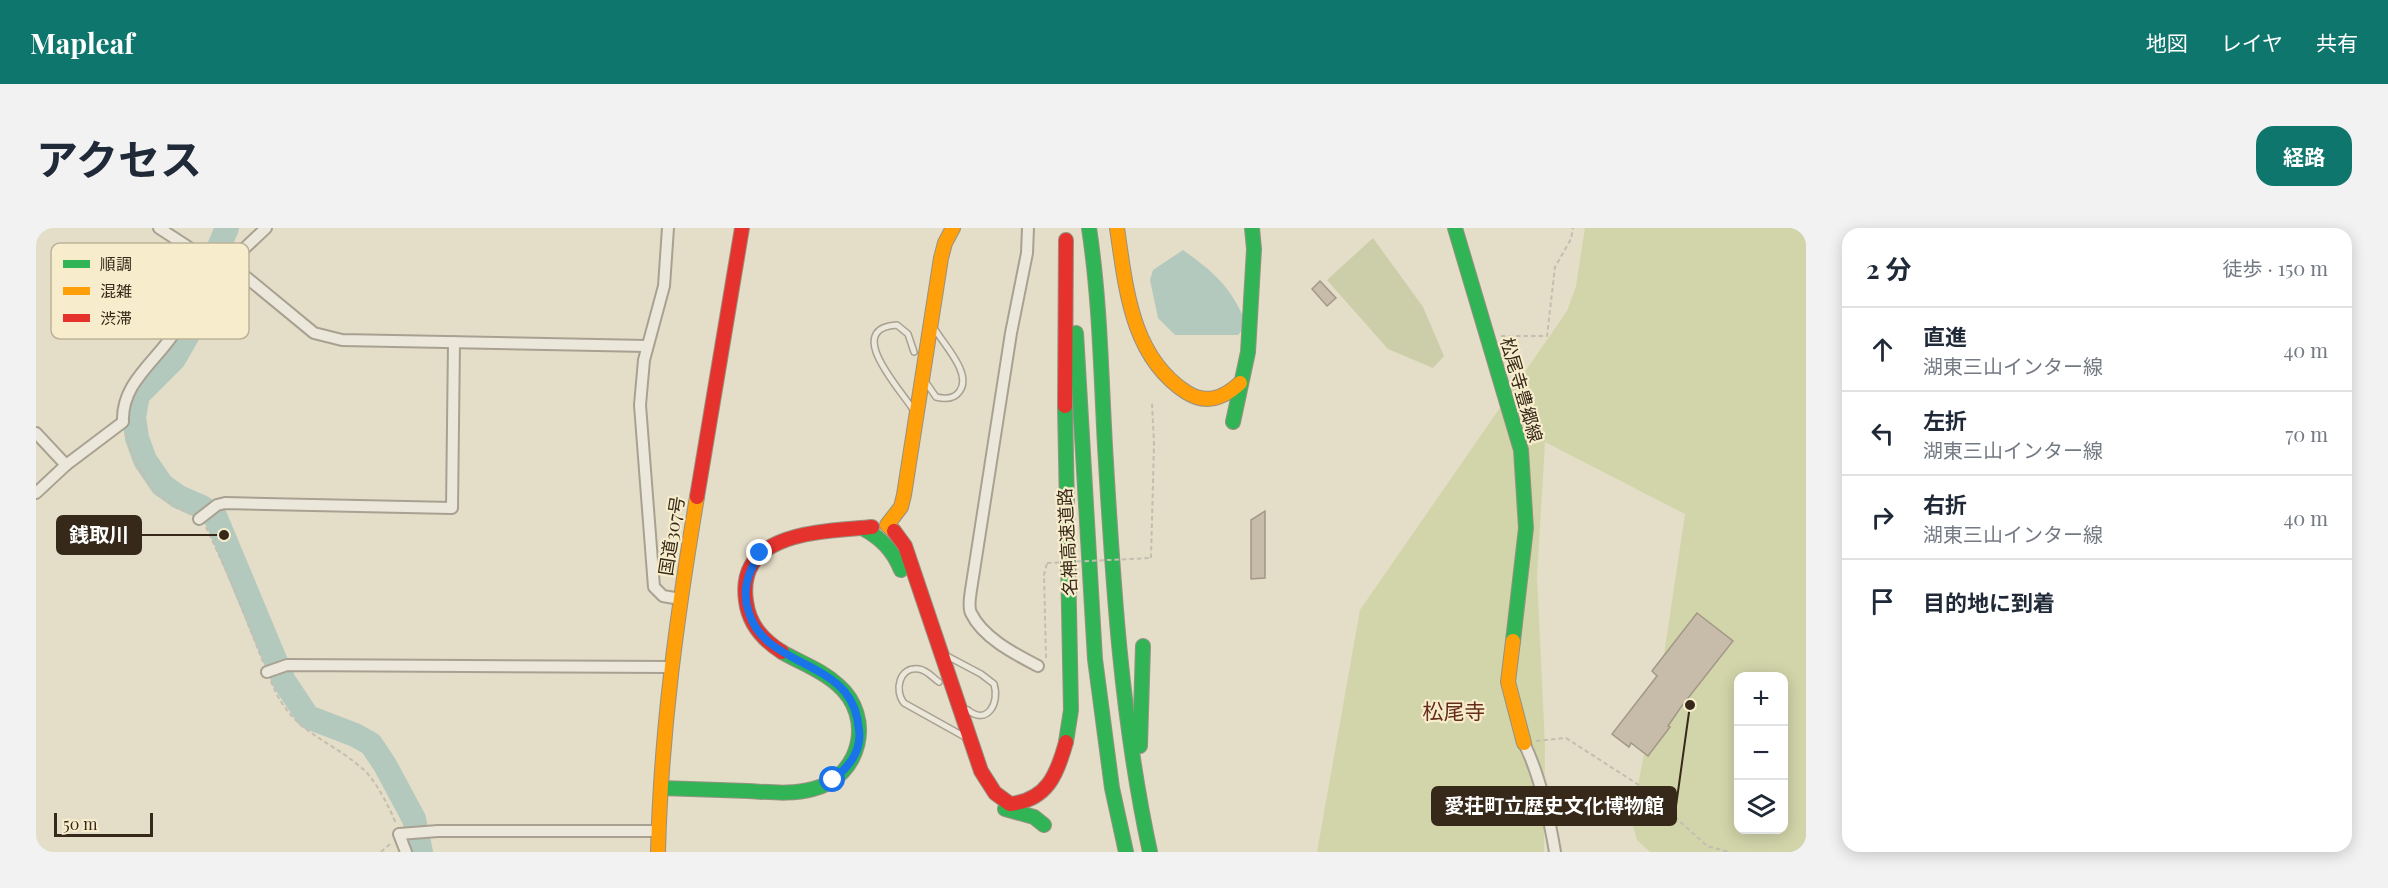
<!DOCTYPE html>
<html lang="ja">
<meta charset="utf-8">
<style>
body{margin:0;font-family:"Playfair Display","Noto Sans JP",serif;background:#f2f2f3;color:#1f2937}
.controls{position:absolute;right:18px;bottom:18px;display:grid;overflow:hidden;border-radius:12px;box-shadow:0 3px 15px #0003}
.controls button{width:54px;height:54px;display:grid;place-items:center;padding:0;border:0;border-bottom:2px solid #e0e1e3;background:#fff;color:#1f2937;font:30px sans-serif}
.scale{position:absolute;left:18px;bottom:15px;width:99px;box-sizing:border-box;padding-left:6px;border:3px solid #36291a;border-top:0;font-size:16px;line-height:21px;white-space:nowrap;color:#36291a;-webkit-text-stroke:4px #f7edcc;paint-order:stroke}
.stop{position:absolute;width:18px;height:18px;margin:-14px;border:4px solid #1a73e8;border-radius:50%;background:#fff}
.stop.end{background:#1a73e8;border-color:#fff;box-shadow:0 2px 6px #0008}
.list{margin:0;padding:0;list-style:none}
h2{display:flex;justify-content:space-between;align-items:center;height:78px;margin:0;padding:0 24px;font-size:26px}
h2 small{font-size:20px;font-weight:400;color:#747a83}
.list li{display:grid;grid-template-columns:39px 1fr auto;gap:18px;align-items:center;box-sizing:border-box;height:84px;padding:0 24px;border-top:2px solid #e0e1e3}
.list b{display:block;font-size:22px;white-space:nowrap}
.list p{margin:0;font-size:20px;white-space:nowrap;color:#747a83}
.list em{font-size:20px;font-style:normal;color:#747a83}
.icon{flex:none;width:33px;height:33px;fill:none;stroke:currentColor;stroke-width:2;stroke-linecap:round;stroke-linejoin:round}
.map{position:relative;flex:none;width:1770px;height:624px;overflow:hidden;border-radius:18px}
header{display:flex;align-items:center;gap:36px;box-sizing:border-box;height:84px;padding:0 30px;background:#0f766e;color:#fff}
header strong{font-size:28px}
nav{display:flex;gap:33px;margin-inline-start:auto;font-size:21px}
.intro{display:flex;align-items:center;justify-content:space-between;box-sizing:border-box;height:144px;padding:0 36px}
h1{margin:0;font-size:42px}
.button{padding:15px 27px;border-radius:18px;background:#0f766e;color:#fff;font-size:21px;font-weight:700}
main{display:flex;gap:36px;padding:0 36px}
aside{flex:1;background:#fff;border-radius:18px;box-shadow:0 3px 15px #0003}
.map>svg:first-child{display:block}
</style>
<header>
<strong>Mapleaf</strong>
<nav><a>地図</a><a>レイヤ</a><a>共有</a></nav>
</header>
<div class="intro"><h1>アクセス</h1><a class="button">経路</a></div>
<main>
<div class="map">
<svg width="1770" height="624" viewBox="0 0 1770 624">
<rect width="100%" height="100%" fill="#e4ddc8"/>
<path fill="#d2d5a9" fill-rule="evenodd" d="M 1549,0 L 1770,0 L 1770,624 L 1614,624 L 1601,612 L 1595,592 L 1628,427 L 1649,286 L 1509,214 L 1501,349 L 1509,518 L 1508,624 L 1281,624 L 1324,382 L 1531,83 L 1540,58 ZM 1702,448 L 1748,448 L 1748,602 L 1702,602 Z"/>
<polygon fill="#cccea9" points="1337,10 1387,79 1408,128 1397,140 1352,121 1291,52"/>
<path fill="#b4c9be" d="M 1147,22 C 1179,45 1195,59 1211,97 L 1202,107 L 1139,107 L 1122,90 L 1114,52 L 1117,42 Z"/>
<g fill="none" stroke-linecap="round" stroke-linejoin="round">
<polyline stroke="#b4c9be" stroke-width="24" points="191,0 170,49 153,105 138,131 102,167 98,189 101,210 109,232 126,257 143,269 166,279 180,290 248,453 272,489 319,507 335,516 349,537 378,591 385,624"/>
</g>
<g fill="#c7bba9" stroke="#a39888" stroke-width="1.5">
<polygon points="1284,53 1300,70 1291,78 1276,61"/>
<polygon points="1229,283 1229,350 1215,351 1215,292"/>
<polygon points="1661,385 1697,413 1645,479 1632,498 1634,499 1612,528 1595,515 1593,519 1576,506 1621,448 1616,443"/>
</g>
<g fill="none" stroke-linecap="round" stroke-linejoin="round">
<defs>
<g id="lane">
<path d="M 891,156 L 900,169 C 908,171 917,172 923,164 C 937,147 909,118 900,103"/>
<path d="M 876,180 C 864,161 807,100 861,97 L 872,106 L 878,124"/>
<path d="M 911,428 L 945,446 L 958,456 C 964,475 951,498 932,482"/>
<path d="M 903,454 C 897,450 891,442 883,441 C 863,438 858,463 868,475 L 929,509"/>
</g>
<g id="street">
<polyline points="123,0 166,28"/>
<polyline points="632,0 628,58 608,132 604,177 618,359 627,368 644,371"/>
<path d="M 992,0 L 991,25 L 975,105 L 935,362 C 934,369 932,379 935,385 C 947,410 979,426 1002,438"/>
<polyline points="193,35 278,105 306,112 611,118"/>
<polyline points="0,205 30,237"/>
<path d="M 0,265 L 30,237 L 87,194 C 85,153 124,131 142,99 C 153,78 158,51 166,28 L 193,35 L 230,0"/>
<polyline points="163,291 181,277 189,275 416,280 418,114"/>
<polyline points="231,444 251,437 635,439"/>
<path d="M 1488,515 C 1504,548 1513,588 1519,624"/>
<polyline points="370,624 363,606 402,603 622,603"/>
</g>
<g id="fast">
<path d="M 1053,0 C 1064,72 1065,145 1069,218 C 1077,355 1085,490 1114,624"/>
<polyline points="1419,0 1485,222 1490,300 1477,413"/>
<polyline points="1040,105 1059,431 1076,560 1090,624"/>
<polyline points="1029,178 1035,482 1030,514"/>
<polyline points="1197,194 1212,124 1218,21 1216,0"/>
<path d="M 826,300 C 845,310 857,322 865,342"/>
<polyline points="1104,518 1107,418"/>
<path d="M 625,560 C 654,561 683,562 712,563 C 733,564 756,567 777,561 C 825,549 839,489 802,457 C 786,442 765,435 746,424"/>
<polyline points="969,581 998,589 1008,597"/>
</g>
<g id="slow">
<path d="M 1081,0 C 1090,60 1095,128 1150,164 C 1170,177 1188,170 1204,155"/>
<polyline points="858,303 851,297 865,279 868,267 905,30 909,15 917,0"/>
<polyline points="1477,413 1472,454 1488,515"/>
<path d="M 622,624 C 625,504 641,387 661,269"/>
</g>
<g id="jam">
<polyline points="1029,178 1030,12"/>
<polyline points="661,269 706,0"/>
<path d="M 858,303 L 869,318 L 945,543 L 959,565 L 974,576 C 1011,572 1021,547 1030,514"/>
<path d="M 746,424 C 727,412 713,397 710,373 C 700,302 789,304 836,299"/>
</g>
</defs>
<use href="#lane" stroke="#a8a192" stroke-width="8"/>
<use href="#street" stroke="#a8a192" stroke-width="14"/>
<use href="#fast" stroke="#989182" stroke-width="16"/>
<use href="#slow" stroke="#989182" stroke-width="16"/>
<use href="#jam" stroke="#989182" stroke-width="16"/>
<g stroke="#c3beb1" stroke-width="2" stroke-dasharray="4.5 3" stroke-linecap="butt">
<polyline points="1465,108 1511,108 1519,39 1535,11 1537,0"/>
<path d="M 90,205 C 101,245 116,268 154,286"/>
<polyline points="170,299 196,355 227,434"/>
<polyline points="1115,330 1118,216 1116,175"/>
<polyline points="1010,430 1008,347 1011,335"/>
<path d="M 235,453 C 255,505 289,508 327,541 C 339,551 355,582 360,596"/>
<polyline points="1500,513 1530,510 1606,559 1671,618 1693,624"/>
<polyline points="345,624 354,616"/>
</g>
<use href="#lane" stroke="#ebe7da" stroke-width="5"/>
<use href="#street" stroke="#ebe7da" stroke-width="10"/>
<use href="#fast" stroke="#30b455" stroke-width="14"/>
<use href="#slow" stroke="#ff9f0a" stroke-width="14"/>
<use href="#jam" stroke="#e5322d" stroke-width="14"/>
<polyline stroke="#c3beb1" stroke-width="2" stroke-dasharray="4.5 3" stroke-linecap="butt" points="1011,335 1115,330"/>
</g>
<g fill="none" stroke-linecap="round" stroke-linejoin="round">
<path stroke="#1a73e8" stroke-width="8" d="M 724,325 C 712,344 705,363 713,385 C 727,430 782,432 809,464 C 818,475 822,489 823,502 C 826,524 812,539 797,552"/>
</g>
<g text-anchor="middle" stroke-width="4.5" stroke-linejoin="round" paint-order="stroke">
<g font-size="18" fill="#36291a" stroke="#f7edcc">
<text transform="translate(1485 162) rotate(74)" y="6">松尾寺豊郷線</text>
<text transform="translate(636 308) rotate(-81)" y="6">国道307号</text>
<text transform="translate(1032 314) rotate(-93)" y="6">名神高速道路</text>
</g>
<g font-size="21" fill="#652c18" stroke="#f7edcc">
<text x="1418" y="491">松尾寺</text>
</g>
</g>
<rect x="15" y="15" width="198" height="96" rx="9" fill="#f7edcc" stroke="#bdb297" stroke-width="1.5"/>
<rect x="27" y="32" width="27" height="8" fill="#30b455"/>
<rect x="27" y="59" width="27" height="8" fill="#ff9f0a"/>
<rect x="27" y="86" width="27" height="8" fill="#e5322d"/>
<g font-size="16" fill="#36291a">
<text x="64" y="42">順調</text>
<text x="64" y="69">混雑</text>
<text x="64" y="96">渋滞</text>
</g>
<path fill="none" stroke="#36291a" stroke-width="2" d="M188 307L105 307M1654 477L1640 578"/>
<g fill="#36291a" stroke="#f7edcc" stroke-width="2">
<circle cx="188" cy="307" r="6"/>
<circle cx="1654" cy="477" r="6"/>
</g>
<g fill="#36291a" stroke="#36291a" stroke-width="2">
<rect x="21" y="288" width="84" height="38" rx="6"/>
<rect x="1396" y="559" width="244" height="38" rx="6"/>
</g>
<g font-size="20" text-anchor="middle" font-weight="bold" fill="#fff">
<text x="63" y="314">銭取川</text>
<text x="1518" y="585">愛荘町立歴史文化博物館</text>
</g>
</svg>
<div class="controls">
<button>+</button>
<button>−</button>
<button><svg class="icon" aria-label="layers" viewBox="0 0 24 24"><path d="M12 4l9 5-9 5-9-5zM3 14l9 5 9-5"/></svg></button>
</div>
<div class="scale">50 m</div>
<div class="stop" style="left:797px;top:552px"></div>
<div class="stop end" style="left:724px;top:325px"></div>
</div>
<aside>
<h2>2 分<small>徒歩 · 150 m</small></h2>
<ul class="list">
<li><svg class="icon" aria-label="ahead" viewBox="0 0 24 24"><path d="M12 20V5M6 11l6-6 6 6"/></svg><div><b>直進</b><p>湖東三山インター線</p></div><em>40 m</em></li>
<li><svg class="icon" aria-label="left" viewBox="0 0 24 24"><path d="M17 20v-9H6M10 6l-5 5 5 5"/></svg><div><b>左折</b><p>湖東三山インター線</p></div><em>70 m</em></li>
<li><svg class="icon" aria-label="right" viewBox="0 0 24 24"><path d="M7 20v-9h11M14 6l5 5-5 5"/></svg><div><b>右折</b><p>湖東三山インター線</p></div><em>40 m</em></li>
<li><svg class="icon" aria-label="arrive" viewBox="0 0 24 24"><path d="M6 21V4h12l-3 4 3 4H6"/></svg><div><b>目的地に到着</b></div></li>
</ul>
</aside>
</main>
